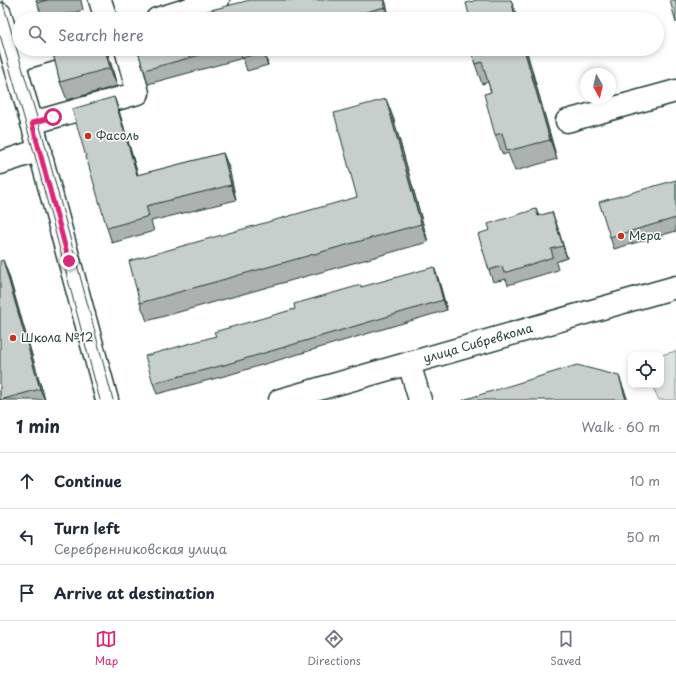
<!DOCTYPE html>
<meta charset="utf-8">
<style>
body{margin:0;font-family:"Playpen Sans",sans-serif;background:#f6f6f7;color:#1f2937}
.controls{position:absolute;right:12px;bottom:12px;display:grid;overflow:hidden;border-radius:8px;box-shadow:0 2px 6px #0003}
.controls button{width:36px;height:36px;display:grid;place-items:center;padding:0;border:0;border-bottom:1px solid #e0e1e3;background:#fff;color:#1f2937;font:20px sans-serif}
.compass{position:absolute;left:580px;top:68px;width:36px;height:36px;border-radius:50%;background:#fff;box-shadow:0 2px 6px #0003;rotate:172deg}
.stop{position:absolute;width:12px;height:12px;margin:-9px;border:3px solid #db2777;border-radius:50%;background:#fff}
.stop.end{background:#db2777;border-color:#fff;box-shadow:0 1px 4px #0008}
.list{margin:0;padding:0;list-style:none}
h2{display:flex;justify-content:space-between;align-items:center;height:52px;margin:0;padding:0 16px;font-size:17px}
h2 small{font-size:13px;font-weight:400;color:#747a83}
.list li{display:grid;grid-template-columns:26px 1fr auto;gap:12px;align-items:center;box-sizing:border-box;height:56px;padding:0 16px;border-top:1px solid #e0e1e3}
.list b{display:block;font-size:15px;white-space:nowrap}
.list p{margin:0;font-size:13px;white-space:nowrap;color:#747a83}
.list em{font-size:13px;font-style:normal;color:#747a83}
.icon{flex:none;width:22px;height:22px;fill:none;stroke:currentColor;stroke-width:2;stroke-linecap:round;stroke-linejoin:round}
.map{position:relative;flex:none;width:676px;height:400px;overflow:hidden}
.search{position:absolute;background:#fff;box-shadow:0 2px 6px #0003;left:12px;right:12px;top:12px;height:44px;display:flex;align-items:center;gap:10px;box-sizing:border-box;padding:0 14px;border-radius:22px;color:#747a83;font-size:15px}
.sheet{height:220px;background:#fff}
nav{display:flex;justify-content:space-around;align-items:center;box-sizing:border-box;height:56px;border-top:1px solid #e0e1e3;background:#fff;font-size:11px;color:#747a83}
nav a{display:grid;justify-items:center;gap:2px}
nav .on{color:#db2777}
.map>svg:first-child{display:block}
</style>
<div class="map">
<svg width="676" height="400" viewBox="0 0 676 400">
<rect width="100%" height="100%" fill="#fff"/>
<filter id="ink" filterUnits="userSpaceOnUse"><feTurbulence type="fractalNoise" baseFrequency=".025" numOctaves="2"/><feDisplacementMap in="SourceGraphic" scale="8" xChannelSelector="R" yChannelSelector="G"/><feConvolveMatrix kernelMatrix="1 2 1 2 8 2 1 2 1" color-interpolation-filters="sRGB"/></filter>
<g filter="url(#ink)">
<polygon fill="#dee3e2" stroke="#7e908b" points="676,351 676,400 659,400 652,385 661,385 661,355"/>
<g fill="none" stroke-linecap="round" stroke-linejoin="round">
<defs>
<g id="minor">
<polyline points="100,0 106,19"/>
<polyline points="0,14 32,123 107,400"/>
<polyline points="157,19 218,0"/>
<polyline points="14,61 54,49"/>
<polyline points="567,121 676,91"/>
<polyline points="32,123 138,93 126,49"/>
<polyline points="0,163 40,150"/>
<polyline points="409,363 420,400"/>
<path id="s1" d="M 280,400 L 676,287"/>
</g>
</defs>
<use href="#minor" stroke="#1f3d34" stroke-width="25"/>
<use href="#minor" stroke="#fff" stroke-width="22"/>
<g stroke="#1f3d34" stroke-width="1">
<polyline points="2,0 45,144 113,400"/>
<polyline points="0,35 34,152 100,400"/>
</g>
</g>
<g fill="#abb2af" stroke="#1f3d34">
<polygon points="36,0 81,0 83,10 51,19 43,19"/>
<polygon points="385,0 390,19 176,19"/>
<polygon points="52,49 107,49 117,86 67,100 60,82"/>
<polygon points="137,49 277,49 264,52 268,65 247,71 243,58 148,84 144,70"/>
<polygon points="471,49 526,49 557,159 515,171 508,153 503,155 495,135 491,92 488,82 482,84 475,64"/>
<polygon points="114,97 119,111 138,175 223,153 229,168 236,200 151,221 154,231 112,243 107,228"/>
<polygon points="393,117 428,242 147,321 140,303 357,197"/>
<polygon points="676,180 676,231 614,249 610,237"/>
<polygon points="536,209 539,216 552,212 567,258 556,262 558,270 508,285 506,279 493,282 489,270 490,230"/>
<polygon points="3,260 9,276 45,400 0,400"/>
<polygon points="438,278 447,310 228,375 157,394 153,383 216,336 295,309 361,287"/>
</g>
<g fill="#8b918f" stroke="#1f3d34">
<polygon points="383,0 385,0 390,19 385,7"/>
<polygon points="511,0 515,11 518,19 516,19"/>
<polygon points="105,49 107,49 107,50 117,86 110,68"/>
<polygon points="262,49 263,49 264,52 268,65"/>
<polygon points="524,49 526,49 557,159 550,140"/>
<polygon points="114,97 119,111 142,189 137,175"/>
<polygon points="386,99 393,117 428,242 421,224"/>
<polygon points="223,153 229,168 236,200 231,185"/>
<polygon points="552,212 557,225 567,258 563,246"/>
<polygon points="3,260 9,276 45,400 40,389"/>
<polygon points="434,267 438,278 447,310 443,300"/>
<polygon points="619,376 626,395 628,400 626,400"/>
</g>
<g fill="#c7cfcc" stroke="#1f3d34">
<polygon points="36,0 47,0 37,3"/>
<polygon points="250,0 383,0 385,7 338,19 176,19"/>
<polygon points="477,0 511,0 516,19 470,19 466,3"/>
<polygon points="670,0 676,0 676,23"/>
<polygon points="52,49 105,49 110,68 60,82"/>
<polygon points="137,49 222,49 144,70"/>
<polygon points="240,49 262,49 263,52 242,58"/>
<polygon points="471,49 524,49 550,140 507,151 502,133 495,135 484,94 491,92 482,62 475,64"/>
<polygon points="114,97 137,175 223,153 231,185 146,206 149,216 107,228 72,109"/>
<polygon points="386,99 421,224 140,303 129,261 357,197 334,113"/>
<polygon points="676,180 676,218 610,237 599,202"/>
<polygon points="536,209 538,216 552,212 563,246 551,249 553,257 504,273 502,266 489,270 478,234 490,230 488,224"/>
<polygon points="3,260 40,389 0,400 0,261"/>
<polygon points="434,267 443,300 224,365 153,383 145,356 216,336 214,332 295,309 294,304 361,285 361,287"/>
<polygon points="577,365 619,376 626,400 463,400"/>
</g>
</g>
<g fill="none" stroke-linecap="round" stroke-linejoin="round" filter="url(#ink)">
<polyline stroke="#db2777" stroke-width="5" points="53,117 32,123 69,261"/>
</g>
<g fill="#c8321e" stroke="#fff" stroke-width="1.5">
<circle cx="88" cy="136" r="4"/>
<circle cx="621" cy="236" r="4"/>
<circle cx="13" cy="338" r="4"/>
</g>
<g text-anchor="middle" stroke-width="3" stroke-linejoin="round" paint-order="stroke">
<g font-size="12" fill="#1f3d34" stroke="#fff" text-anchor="start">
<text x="96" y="140">Фасоль</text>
<text x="629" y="240">Мера</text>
<text x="21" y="342">Школа №12</text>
</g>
<g font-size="12" fill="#1f3d34" stroke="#fff">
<text dy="4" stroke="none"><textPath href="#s1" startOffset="206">улица Сибревкома</textPath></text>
</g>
</g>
</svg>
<div class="controls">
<button><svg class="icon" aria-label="locate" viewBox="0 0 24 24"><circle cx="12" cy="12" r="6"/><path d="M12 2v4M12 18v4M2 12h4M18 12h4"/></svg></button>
</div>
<svg class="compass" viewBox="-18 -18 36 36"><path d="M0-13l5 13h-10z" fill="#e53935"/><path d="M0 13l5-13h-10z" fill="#747a83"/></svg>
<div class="stop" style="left:53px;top:117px"></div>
<div class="stop end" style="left:69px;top:261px"></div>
<div class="search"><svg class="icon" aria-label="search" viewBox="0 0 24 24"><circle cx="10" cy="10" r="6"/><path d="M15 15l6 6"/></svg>Search here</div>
</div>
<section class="sheet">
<h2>1 min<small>Walk · 60 m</small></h2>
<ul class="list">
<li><svg class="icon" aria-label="ahead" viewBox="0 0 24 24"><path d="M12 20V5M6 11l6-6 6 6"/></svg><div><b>Continue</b></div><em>10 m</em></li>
<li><svg class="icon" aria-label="left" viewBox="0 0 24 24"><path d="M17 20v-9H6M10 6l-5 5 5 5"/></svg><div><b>Turn left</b><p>Серебренниковская улица</p></div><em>50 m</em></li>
<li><svg class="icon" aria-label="arrive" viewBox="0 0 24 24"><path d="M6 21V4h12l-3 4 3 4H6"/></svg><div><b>Arrive at destination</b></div></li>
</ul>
</section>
<nav>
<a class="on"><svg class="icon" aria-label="map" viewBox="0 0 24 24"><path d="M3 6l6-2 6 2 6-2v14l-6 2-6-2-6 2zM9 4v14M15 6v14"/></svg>Map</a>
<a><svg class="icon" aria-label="directions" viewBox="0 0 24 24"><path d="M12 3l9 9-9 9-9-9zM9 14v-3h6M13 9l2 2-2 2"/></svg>Directions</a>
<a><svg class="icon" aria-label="saved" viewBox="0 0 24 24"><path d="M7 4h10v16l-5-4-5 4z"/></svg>Saved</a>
</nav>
